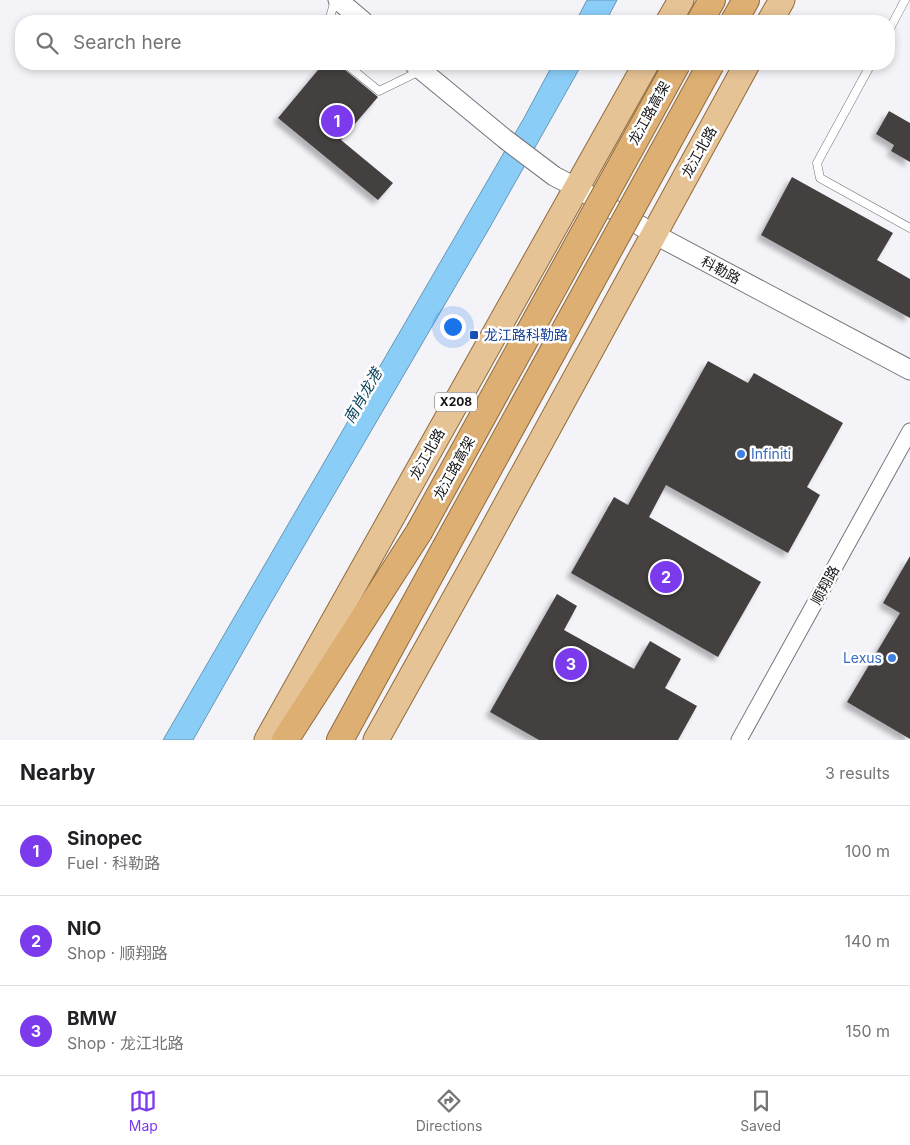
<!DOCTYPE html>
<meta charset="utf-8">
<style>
body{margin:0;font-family:Inter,"Noto Sans SC",sans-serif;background:#f6f6f6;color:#202124}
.you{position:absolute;left:452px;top:326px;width:18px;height:18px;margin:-12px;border:4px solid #fff;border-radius:50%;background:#1a73e8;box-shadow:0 0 0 8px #1a73e833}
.badge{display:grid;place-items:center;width:32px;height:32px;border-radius:50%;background:#7c3aed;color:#fff;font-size:16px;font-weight:700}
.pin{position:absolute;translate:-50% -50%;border:2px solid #fff;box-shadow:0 1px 5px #0006}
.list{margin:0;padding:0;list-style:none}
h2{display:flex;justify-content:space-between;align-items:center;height:65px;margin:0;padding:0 20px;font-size:21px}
h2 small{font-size:16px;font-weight:400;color:#757577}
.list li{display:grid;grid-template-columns:32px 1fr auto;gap:15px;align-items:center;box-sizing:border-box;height:90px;padding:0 20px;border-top:1px solid #e0e0e0}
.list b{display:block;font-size:19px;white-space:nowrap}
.list p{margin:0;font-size:16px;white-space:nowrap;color:#757577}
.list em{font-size:16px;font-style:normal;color:#757577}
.icon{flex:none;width:28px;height:28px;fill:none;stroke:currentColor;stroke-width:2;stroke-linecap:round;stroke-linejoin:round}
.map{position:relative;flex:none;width:910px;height:740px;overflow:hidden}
.search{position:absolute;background:#fff;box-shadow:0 2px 8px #0003;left:15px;right:15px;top:15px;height:55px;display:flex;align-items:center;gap:12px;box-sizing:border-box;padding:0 18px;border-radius:20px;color:#757577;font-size:19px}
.sheet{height:335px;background:#fff}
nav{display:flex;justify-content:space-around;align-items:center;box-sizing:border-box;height:70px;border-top:1px solid #e0e0e0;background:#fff;font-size:14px;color:#757577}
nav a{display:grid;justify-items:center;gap:2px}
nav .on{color:#7c3aed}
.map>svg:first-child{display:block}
</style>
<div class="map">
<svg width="910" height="740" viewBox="0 0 910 740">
<defs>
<filter id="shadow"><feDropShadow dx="-4.5" dy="4.5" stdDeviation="2.5" flood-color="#0004"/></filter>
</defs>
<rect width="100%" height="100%" fill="#f3f3f8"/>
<g fill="#8acef8" stroke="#6696b4">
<polygon points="587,0 617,0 606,21 576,21"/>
<polygon points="553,64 582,64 490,227 269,606 193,740 163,740 524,118"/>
</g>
<g fill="#444041" filter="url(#shadow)">
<polygon points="323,64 338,64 378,97 341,140 393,183 378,200 278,118"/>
<polygon points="889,111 910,123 910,162 891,151 894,145 876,134"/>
<polygon points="792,177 893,233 877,260 910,279 910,318 761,235"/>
<polygon points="708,361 748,383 754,373 843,423 807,487 820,495 788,553 666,485 649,517 761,582 718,657 571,573 614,497 628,505"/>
<polygon points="910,556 910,739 847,702 900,613 883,603"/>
<polygon points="557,594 577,606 564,630 634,669 650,641 681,659 665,688 697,706 678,740 539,740 490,712"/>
</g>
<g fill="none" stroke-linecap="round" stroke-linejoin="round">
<defs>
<g id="service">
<polyline points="329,21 335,0"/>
<polyline points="889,30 905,0"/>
<polyline points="346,64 379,91 420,71"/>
<polyline points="871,64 817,163 820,178 910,228"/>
</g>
<polyline id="minor" points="739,740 910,431"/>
<g id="tertiary">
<polyline points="338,0 363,21"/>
<polyline points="414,64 505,139 554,176 577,188 654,234 910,370"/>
</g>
<g id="primary">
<polyline points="669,21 681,0"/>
<polyline points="770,21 782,0"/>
<polyline points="267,740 646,64"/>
<polyline points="376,740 475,562 747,64"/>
</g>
<g id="trunk">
<polyline points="700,21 712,0"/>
<polyline points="734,21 746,0"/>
<polyline points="285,740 419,532"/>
<polyline points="340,740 445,548"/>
</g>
</defs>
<use href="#service" stroke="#747479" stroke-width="9"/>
<use href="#minor" stroke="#747479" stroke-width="17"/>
<use href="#tertiary" stroke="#747479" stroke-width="21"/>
<use href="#primary" stroke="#916b3b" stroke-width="27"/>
<use href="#trunk" stroke="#916b3b" stroke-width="28"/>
<use href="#service" stroke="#fff" stroke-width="8"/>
<use href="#minor" stroke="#fff" stroke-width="15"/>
<use href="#tertiary" stroke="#fff" stroke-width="19"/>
<use href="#primary" stroke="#e6c395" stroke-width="25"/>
<use href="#trunk" stroke="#deaf72" stroke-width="26"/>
<defs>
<g id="trunk-bridge">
<polyline points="419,532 677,64"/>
<polyline points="445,548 711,64"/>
</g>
</defs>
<use href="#trunk-bridge" stroke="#916b3b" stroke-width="28" stroke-linecap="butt"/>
<use href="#trunk-bridge" stroke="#deaf72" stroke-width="26"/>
</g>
<rect fill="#1a4fb4" stroke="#fff" stroke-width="2" x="469" y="330" width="10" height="10" rx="2.5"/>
<g fill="#3f7fe0" stroke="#fff" stroke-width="2">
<circle cx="741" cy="454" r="5"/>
<circle cx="892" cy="658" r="5"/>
</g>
<g text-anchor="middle" stroke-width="5" stroke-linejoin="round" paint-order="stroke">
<rect fill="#fff" stroke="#5a5a5b" stroke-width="1" x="435" y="392.5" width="42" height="19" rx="4"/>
<g font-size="12" font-weight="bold" fill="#131315">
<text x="456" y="406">X208</text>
</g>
<g font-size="14" fill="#131315" stroke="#fff">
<text transform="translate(649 113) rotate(-61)" y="5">龙江路高架</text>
<text transform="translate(699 152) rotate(-61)" y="5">龙江北路</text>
<text transform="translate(721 270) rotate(28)" y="5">科勒路</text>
<text transform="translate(427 454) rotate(-61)" y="5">龙江北路</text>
<text transform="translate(454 468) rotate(-61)" y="5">龙江路高架</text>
<text transform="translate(825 585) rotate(-61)" y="5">顺翔路</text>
</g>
<g font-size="14" fill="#164399" stroke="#fff" text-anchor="start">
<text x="484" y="340">龙江路科勒路</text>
</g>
<g font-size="14" fill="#366cbe" stroke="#fff" text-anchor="start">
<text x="751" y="459">Infiniti</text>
<text x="882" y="663" text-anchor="end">Lexus</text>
</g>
<g font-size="15" font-style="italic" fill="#0b435e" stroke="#fff">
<text transform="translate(363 396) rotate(-60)" y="5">南肖龙港</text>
</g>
</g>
</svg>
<div class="you"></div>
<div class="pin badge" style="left:337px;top:121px">1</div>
<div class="pin badge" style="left:666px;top:577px">2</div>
<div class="pin badge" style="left:571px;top:664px">3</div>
<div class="search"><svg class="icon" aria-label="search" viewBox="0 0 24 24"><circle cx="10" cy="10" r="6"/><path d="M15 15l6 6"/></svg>Search here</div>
</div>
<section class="sheet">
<h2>Nearby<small>3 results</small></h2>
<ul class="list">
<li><span class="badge">1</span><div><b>Sinopec</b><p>Fuel · 科勒路</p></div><em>100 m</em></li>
<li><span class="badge">2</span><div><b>NIO</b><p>Shop · 顺翔路</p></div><em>140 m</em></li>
<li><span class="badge">3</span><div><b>BMW</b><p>Shop · 龙江北路</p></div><em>150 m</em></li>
</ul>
</section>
<nav>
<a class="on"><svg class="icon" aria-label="map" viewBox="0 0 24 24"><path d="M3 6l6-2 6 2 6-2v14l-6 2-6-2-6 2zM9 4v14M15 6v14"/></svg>Map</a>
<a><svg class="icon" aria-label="directions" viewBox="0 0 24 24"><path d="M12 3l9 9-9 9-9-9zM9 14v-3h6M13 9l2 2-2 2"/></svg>Directions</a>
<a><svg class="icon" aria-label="saved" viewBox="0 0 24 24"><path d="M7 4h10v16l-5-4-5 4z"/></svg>Saved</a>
</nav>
